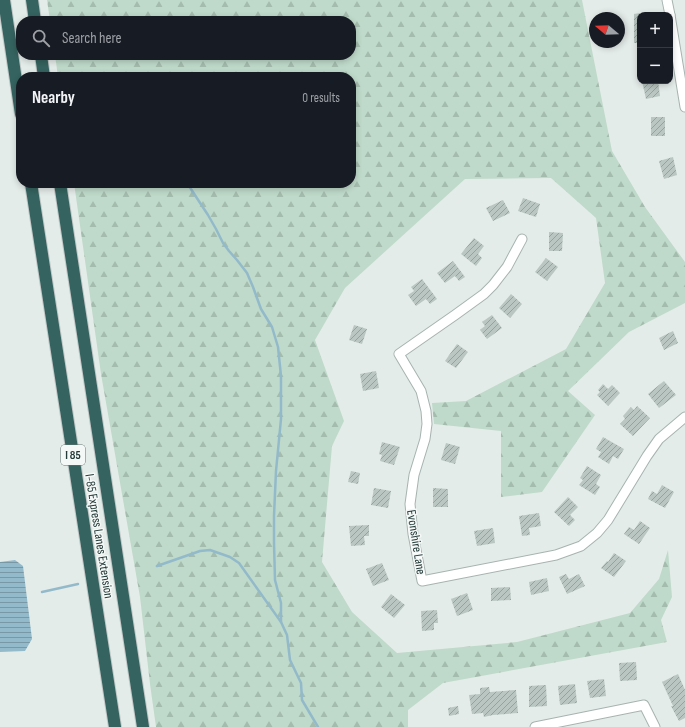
<!DOCTYPE html>
<meta charset="utf-8">
<style>
body{margin:0;font-family:"Sofia Sans Condensed",sans-serif;background:#242831;color:#f1f3f6}
.controls{position:absolute;right:12px;top:12px;display:grid;overflow:hidden;border-radius:8px;box-shadow:0 2px 6px #0003}
.controls button{width:36px;height:36px;display:grid;place-items:center;padding:0;border:0;border-bottom:1px solid #363941;background:#171b24;color:#f1f3f6;font:20px sans-serif}
.compass{position:absolute;left:589px;top:12px;width:36px;height:36px;border-radius:50%;background:#171b24;box-shadow:0 2px 6px #0003;rotate:289deg}
.list{margin:0;padding:0;list-style:none}
h2{display:flex;justify-content:space-between;align-items:center;height:52px;margin:0;padding:0 16px;font-size:17px}
h2 small{font-size:13px;font-weight:400;color:#9ea1a6}
.icon{flex:none;width:22px;height:22px;fill:none;stroke:currentColor;stroke-width:2;stroke-linecap:round;stroke-linejoin:round}
.map{position:relative;flex:none;width:685px;height:727px;overflow:hidden}
.search{position:absolute;background:#171b24;box-shadow:0 2px 6px #0003;left:16px;top:16px;width:340px;height:44px;display:flex;align-items:center;gap:10px;box-sizing:border-box;padding:0 14px;border-radius:16px;color:#9ea1a6;font-size:15px}
.panel{position:absolute;background:#171b24;box-shadow:0 2px 6px #0003;left:16px;top:72px;width:340px;height:116px;border-radius:16px}
.map>svg:first-child{display:block}
</style>
<div class="map">
<svg width="685" height="727" viewBox="0 0 685 727">
<defs>
<pattern id="forest-firs" width="22" height="20" patternUnits="userSpaceOnUse"><rect width="22" height="20" fill="#bfdaca"/><path d="M5 1l3.5 6h-7zM16 11l3.5 6h-7z" fill="#a4bcae"/></pattern>
<pattern id="water-rules" width="6" height="5" patternUnits="userSpaceOnUse"><rect width="6" height="5" fill="#93baca"/><path d="M0 2.5h6" fill="none" stroke="#7898a5"/></pattern>
<pattern id="building-hatch" width="6" height="6" patternUnits="userSpaceOnUse"><rect width="6" height="6" fill="#b9c6c2"/><path d="M-1 1l2-2M0 6l6-6M5 7l2-2" fill="none" stroke="#96a29f"/></pattern>
</defs>
<rect width="100%" height="100%" fill="#e4ece9"/>
<polygon fill="url(#forest-firs)" points="47,0 582,0 612,151 645,207 685,262 685,303 629,332 568,391 595,415 542,492 501,497 501,431 434,424 432,403 466,401 566,349 605,283 596,218 551,178 465,179 345,288 315,340 344,421 332,446 322,562 352,612 397,653 517,642 630,613 659,579 668,550 672,597 661,620 667,642 443,683 408,710 408,727 156,727 150,684 140,597 101,374 74,183 351,183 351,77 58,77 55,55 351,55 351,21 50,21"/>
<polygon fill="url(#water-rules)" points="15,560 23,566 32,639 25,651 0,652 0,562"/>
<g fill="none" stroke-linecap="round" stroke-linejoin="round">
<g stroke="#93baca" stroke-width="2.5">
<polyline points="73,76 76,77"/>
<polyline points="187,183 208,215 216,229 223,243 229,251 237,260 247,273 253,287 261,309 272,327 278,347 281,376 281,419 276,471 274,516 274,543 275,580 281,603 281,622"/>
<polyline points="157,566 200,551 210,550 230,557 239,563 281,622 287,635 290,660 301,683 302,700 318,727"/>
<polyline points="42,592 78,584"/>
</g>
</g>
<g fill="url(#building-hatch)">
<polygon points="640,13 640,43 634,43 634,14"/>
<polygon points="642,81 658,81 660,96 646,99"/>
<rect x="651" y="117" width="14" height="19"/>
<polygon points="673,157 677,175 664,179 659,161"/>
<polygon points="523,198 540,204 536,217 518,211"/>
<polygon points="503,200 510,213 493,221 486,208"/>
<polygon points="549,232 563,233 562,251 549,251"/>
<polygon points="474,238 484,246 478,254 482,258 476,266 461,254"/>
<polygon points="546,258 558,267 547,281 535,272"/>
<polygon points="453,261 465,277 459,281 455,276 445,283 437,273"/>
<polygon points="422,279 437,299 430,304 426,299 416,306 408,295 414,291 411,287"/>
<polygon points="511,294 522,304 510,318 499,308"/>
<polygon points="492,315 502,328 487,339 480,330 485,326 482,322"/>
<polygon points="354,325 367,329 362,344 349,340"/>
<polygon points="673,331 678,343 664,350 659,338"/>
<polygon points="457,344 468,352 456,368 445,361"/>
<polygon points="376,371 379,388 363,391 360,374"/>
<polygon points="664,381 676,395 659,408 648,394"/>
<polygon points="603,384 608,389 612,385 620,393 608,406 597,395 600,392 598,390"/>
<polygon points="637,406 650,418 633,436 620,424 625,419 623,416 631,407 634,410"/>
<polygon points="603,437 624,449 618,459 613,456 609,464 598,457 601,452 596,449"/>
<polygon points="382,442 400,447 394,465 380,461 382,455 379,454"/>
<polygon points="446,443 460,447 455,464 441,460"/>
<polygon points="587,466 601,475 596,484 600,487 595,495 579,485 583,480 580,478"/>
<polygon points="351,471 360,473 358,484 348,482"/>
<polygon points="662,485 674,492 665,508 648,499 652,491 657,494"/>
<polygon points="374,488 391,491 388,508 371,505"/>
<polygon points="433,488 448,489 448,507 433,507"/>
<polygon points="568,497 578,507 570,515 575,520 569,526 554,512"/>
<polygon points="539,513 541,526 529,528 530,535 522,536 519,516"/>
<polygon points="640,521 650,528 639,544 624,534 629,527 634,530"/>
<polygon points="369,525 369,536 364,536 365,545 351,546 349,526"/>
<polygon points="493,528 495,543 477,546 474,531"/>
<polygon points="614,553 626,561 614,577 601,568 607,561 608,562"/>
<polygon points="382,563 389,580 373,586 366,569"/>
<polygon points="566,574 569,579 579,574 585,586 567,594 559,577"/>
<polygon points="547,578 549,591 531,595 529,582"/>
<polygon points="510,587 511,600 491,601 491,588"/>
<polygon points="467,593 473,610 457,616 451,599"/>
<polygon points="391,594 405,605 394,618 381,607"/>
<polygon points="437,610 438,623 434,623 434,630 422,631 421,611"/>
<polygon points="636,662 637,680 620,681 619,663"/>
<polygon points="678,674 685,690 685,718 679,721 671,706 673,706 662,682"/>
<polygon points="604,679 606,696 590,698 587,681"/>
<polygon points="575,684 577,703 560,705 558,686"/>
<polygon points="546,685 547,706 529,707 529,686"/>
<polygon points="489,687 490,692 516,690 518,713 493,715 484,717 483,713 472,714 469,695 480,694 480,688"/>
<polygon points="458,706 459,714 449,716 448,708"/>
</g>
<g fill="none" stroke-linecap="round" stroke-linejoin="round">
<defs>
<g id="minor">
<polyline points="667,0 670,15"/>
<polyline points="670,15 685,107"/>
<polyline points="522,239 507,267 493,285 484,294 455,315 399,354 421,391 426,411 427,424 425,439 414,475 410,504 413,534 422,581 556,555 581,546 597,533 608,520 647,456 659,439 685,417"/>
<polyline points="535,727 644,705 655,727"/>
</g>
<g id="motorway">
<polyline points="4,0 21,114"/>
<polyline points="32,0 35,21"/>
<polyline points="41,55 44,77"/>
<polyline points="31,183 115,727"/>
<polyline points="60,183 143,727"/>
</g>
</defs>
<use href="#minor" stroke="#a7b3b0" stroke-width="11"/>
<use href="#motorway" stroke="#c2c8c7" stroke-width="14"/>
<use href="#minor" stroke="#fff" stroke-width="9"/>
<use href="#motorway" stroke="#35635f" stroke-width="12"/>
</g>
<g text-anchor="middle" stroke-width="3" stroke-linejoin="round" paint-order="stroke">
<rect fill="#f4f8f7" stroke="#637471" stroke-width="1" x="61" y="445" width="24" height="20" rx="3"/>
<g font-size="12" font-weight="bold" fill="#253b38">
<text x="73" y="459">I 85</text>
</g>
<g font-size="13" fill="#253b38" stroke="#f4f8f7">
<text transform="translate(100 536) rotate(81)" y="5">I-85 Express Lanes Extension</text>
<text transform="translate(417 542) rotate(81)" y="5">Evonshire Lane</text>
</g>
</g>
</svg>
<div class="controls">
<button>+</button>
<button>−</button>
</div>
<svg class="compass" viewBox="-18 -18 36 36"><path d="M0-13l5 13h-10z" fill="#e53935"/><path d="M0 13l5-13h-10z" fill="#9ea1a6"/></svg>
<div class="search"><svg class="icon" aria-label="search" viewBox="0 0 24 24"><circle cx="10" cy="10" r="6"/><path d="M15 15l6 6"/></svg>Search here</div>
<section class="panel">
<h2>Nearby<small>0 results</small></h2>
<ul class="list">
</ul>
</section>
</div>
